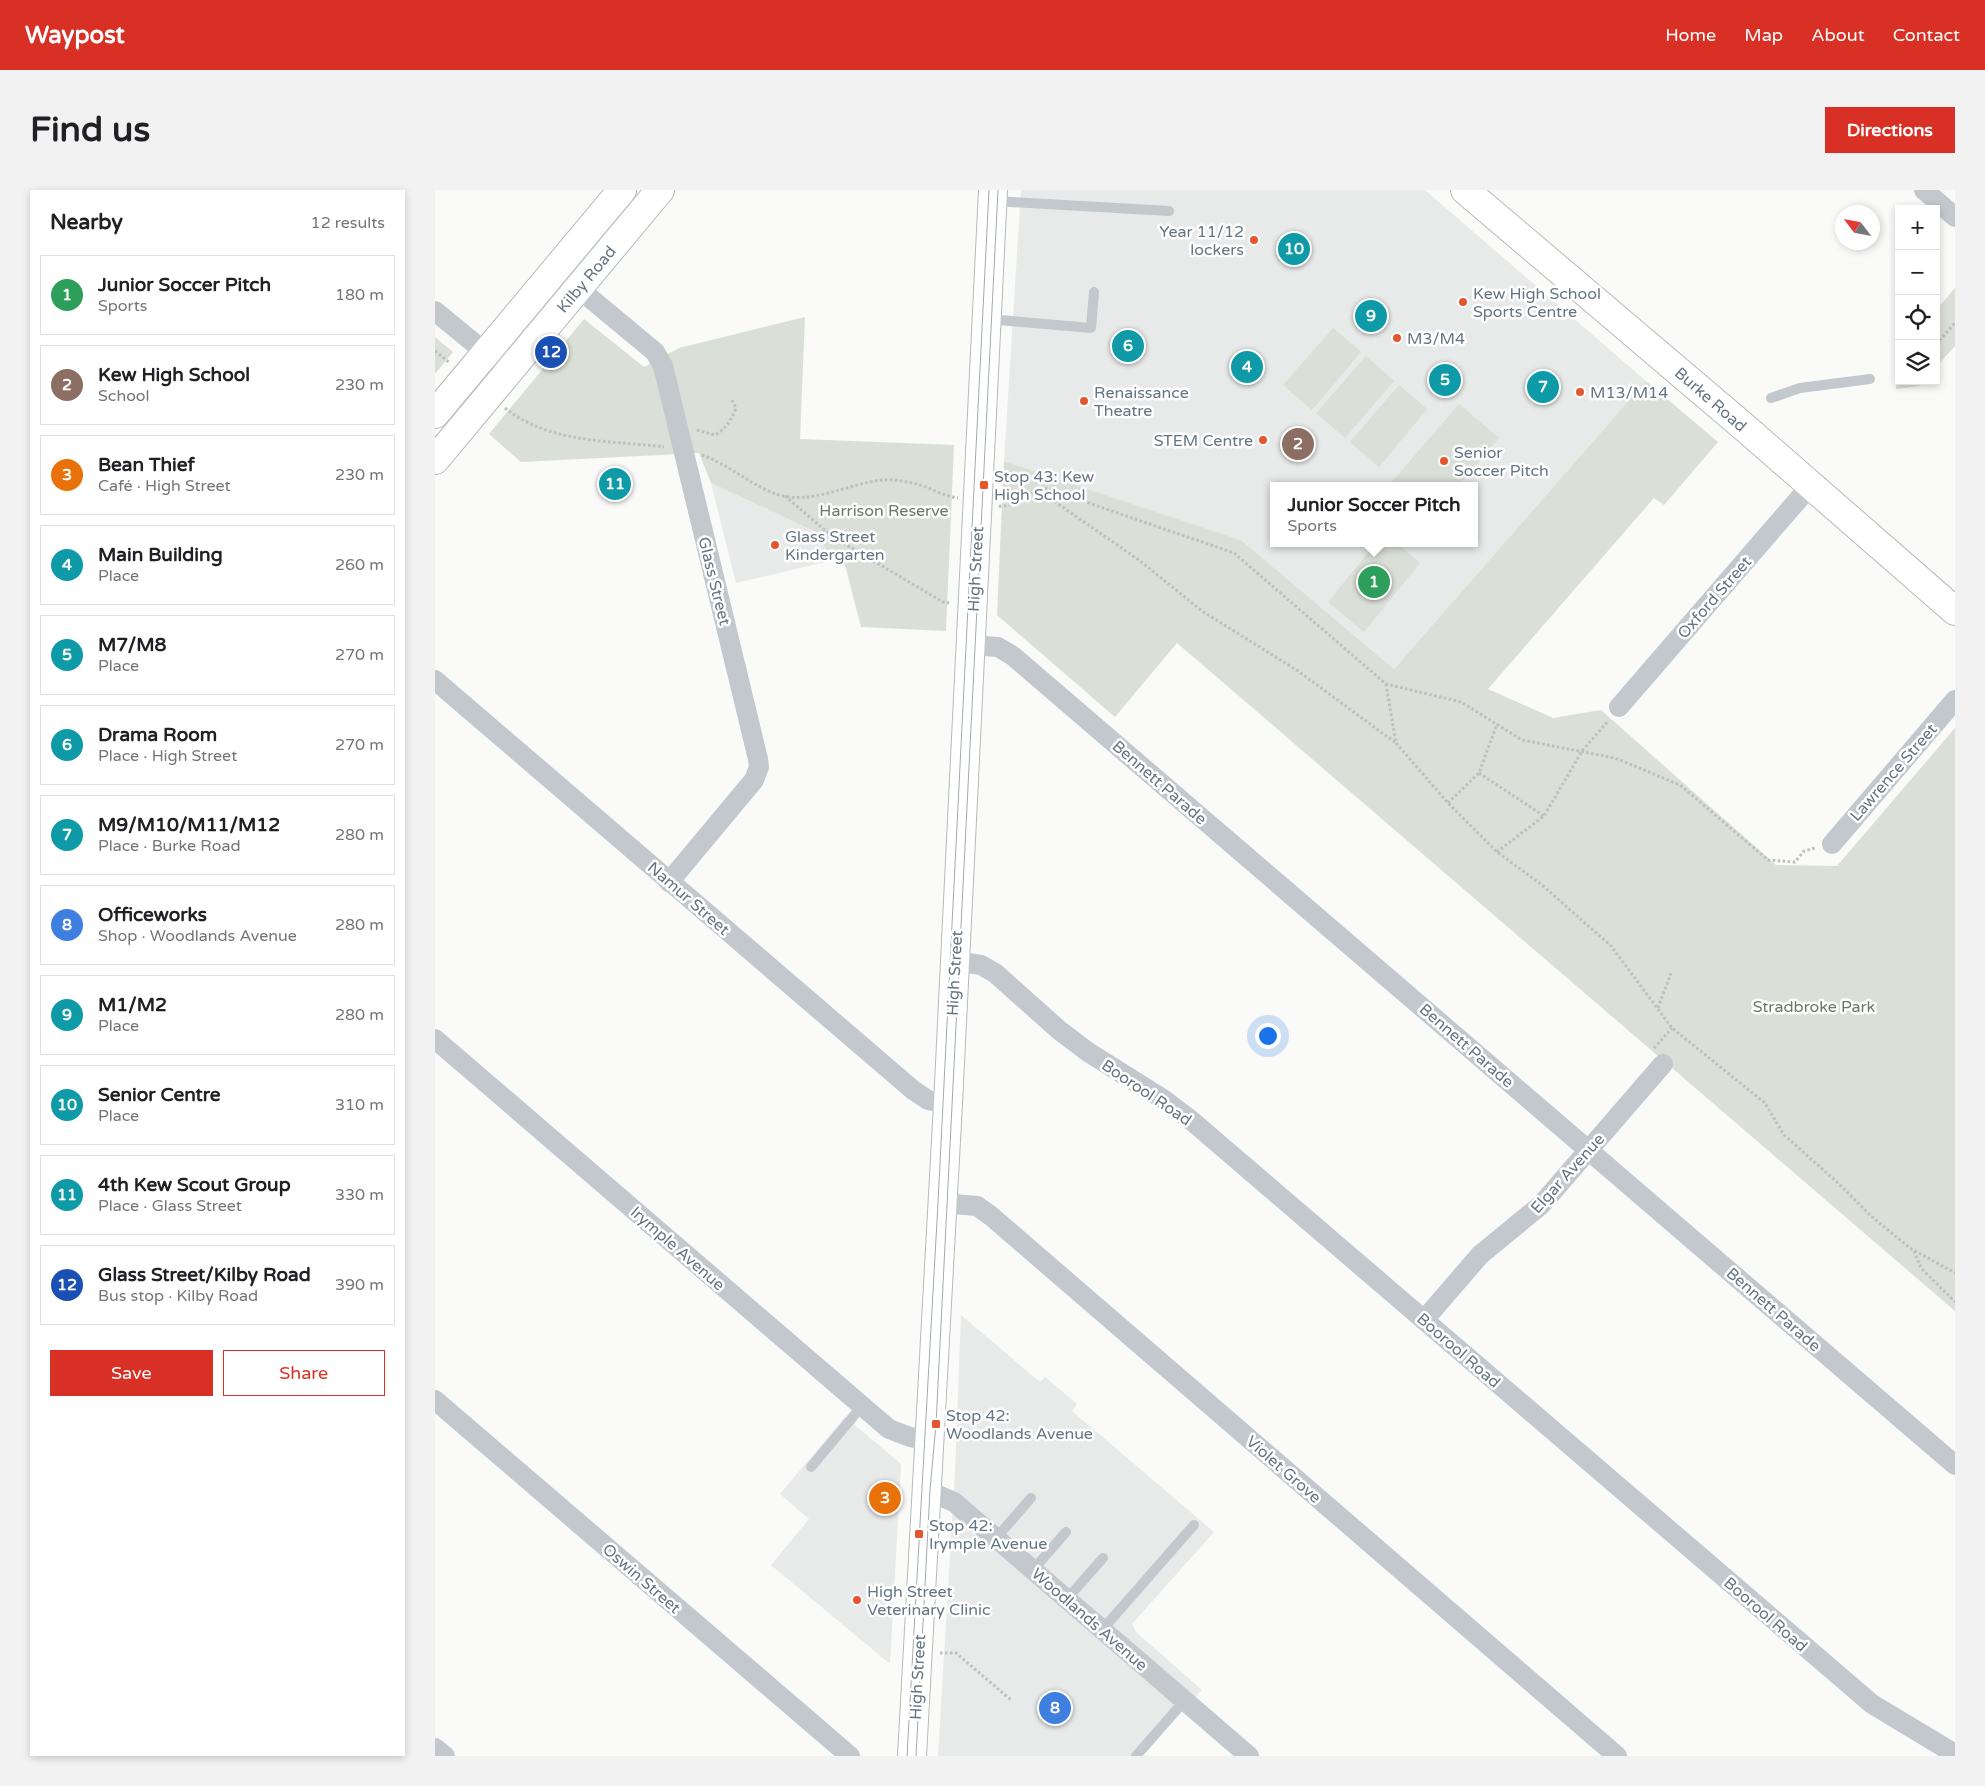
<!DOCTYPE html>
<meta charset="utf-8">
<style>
body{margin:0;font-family:"Varela Round",sans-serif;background:#f2f2f2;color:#202124}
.controls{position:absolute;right:15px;top:15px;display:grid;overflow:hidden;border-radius:0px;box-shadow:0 2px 8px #0003}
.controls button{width:45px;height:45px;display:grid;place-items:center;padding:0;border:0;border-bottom:1px solid #e0e0e0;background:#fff;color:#202124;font:25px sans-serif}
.compass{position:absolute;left:1400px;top:15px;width:45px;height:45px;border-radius:50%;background:#fff;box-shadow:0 2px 8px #0003;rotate:302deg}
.you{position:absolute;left:832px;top:845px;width:18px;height:18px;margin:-12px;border:4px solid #fff;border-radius:50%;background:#1a73e8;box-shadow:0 0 0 8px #1a73e833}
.badge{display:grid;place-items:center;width:32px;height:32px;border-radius:50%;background:#d93025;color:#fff;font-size:16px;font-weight:700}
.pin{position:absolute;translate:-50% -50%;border:2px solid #fff;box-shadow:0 1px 5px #0006}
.popup{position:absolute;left:835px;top:292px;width:208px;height:65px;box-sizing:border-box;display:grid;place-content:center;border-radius:0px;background:#fff;filter:drop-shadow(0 1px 4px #0005);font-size:16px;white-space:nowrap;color:#757577}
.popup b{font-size:19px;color:#202124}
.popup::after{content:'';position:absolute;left:50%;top:100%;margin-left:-10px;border:10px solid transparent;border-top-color:#fff}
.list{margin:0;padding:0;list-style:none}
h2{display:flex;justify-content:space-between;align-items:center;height:65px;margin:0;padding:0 20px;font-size:21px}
h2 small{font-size:16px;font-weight:400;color:#757577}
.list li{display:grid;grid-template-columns:32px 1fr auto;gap:15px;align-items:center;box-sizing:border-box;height:80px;margin:0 10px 10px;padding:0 10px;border:1px solid #e0e0e0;border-radius:0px}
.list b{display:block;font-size:19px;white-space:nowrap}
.list p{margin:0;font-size:16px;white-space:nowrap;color:#757577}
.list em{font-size:16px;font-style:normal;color:#757577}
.actions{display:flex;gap:10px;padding:15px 20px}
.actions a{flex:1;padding:11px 0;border:1px solid #d93025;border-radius:0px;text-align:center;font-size:18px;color:#d93025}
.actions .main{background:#d93025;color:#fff}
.icon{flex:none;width:28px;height:28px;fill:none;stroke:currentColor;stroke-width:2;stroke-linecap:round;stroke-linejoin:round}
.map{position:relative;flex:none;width:1520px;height:1566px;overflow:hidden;border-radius:0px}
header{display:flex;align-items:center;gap:30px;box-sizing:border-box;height:70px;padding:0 25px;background:#d93025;color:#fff}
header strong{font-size:24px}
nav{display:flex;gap:28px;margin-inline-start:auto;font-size:18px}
.intro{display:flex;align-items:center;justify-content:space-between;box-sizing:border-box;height:120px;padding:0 30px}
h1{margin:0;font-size:35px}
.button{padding:12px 22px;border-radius:0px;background:#d93025;color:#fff;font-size:18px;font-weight:700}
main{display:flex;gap:30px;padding:0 30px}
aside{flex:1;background:#fff;border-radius:0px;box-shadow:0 2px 8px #0003}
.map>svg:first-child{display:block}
</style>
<header>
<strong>Waypost</strong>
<nav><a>Home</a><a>Map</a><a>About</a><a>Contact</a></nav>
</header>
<div class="intro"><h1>Find us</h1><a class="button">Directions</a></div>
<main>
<aside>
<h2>Nearby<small>12 results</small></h2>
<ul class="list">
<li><span class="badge" style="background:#2e9e5b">1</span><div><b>Junior Soccer Pitch</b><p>Sports</p></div><em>180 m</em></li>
<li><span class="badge" style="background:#8d6e63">2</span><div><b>Kew High School</b><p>School</p></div><em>230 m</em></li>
<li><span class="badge" style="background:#e8710a">3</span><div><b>Bean Thief</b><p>Café · High Street</p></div><em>230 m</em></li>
<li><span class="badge" style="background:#0f9aa8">4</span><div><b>Main Building</b><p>Place</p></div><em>260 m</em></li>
<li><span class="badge" style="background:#0f9aa8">5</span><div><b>M7/M8</b><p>Place</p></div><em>270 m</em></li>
<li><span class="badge" style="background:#0f9aa8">6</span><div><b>Drama Room</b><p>Place · High Street</p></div><em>270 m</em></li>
<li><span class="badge" style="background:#0f9aa8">7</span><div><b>M9/M10/M11/M12</b><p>Place · Burke Road</p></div><em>280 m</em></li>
<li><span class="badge" style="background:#3f7fe0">8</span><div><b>Officeworks</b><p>Shop · Woodlands Avenue</p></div><em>280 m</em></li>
<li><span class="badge" style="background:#0f9aa8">9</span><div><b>M1/M2</b><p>Place</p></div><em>280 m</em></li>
<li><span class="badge" style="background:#0f9aa8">10</span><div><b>Senior Centre</b><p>Place</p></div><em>310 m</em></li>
<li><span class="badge" style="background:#0f9aa8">11</span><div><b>4th Kew Scout Group</b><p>Place · Glass Street</p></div><em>330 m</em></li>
<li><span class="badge" style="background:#1a4fb4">12</span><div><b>Glass Street/Kilby Road</b><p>Bus stop · Kilby Road</p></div><em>390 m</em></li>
</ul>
<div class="actions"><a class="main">Save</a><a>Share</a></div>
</aside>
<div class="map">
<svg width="1520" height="1566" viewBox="0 0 1520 1566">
<rect width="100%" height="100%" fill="#fafaf8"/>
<g fill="#e8e9e9" fill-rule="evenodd">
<path d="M 586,0 L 990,0 L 1211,191 L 959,479 L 806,350 L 569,271 ZM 839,296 L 1039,296 L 1039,353 L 839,353 Z"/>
<polygon points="276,293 379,341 399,370 301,393"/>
<polygon points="526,1125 605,1192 610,1187 642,1214 637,1221 779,1342 697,1434 701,1442 767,1500 707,1566 503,1566 520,1283"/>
<polygon points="410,1227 466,1274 455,1474 336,1375 374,1329 345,1304"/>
</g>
<g fill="#dadfd7">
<polygon points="1520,98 1520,156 1501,177 1501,120"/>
<polygon points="370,127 365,249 519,255 511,441 426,437 410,375 399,370 379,341 276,293 264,263 86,272 54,244 149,129 209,177 244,158"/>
<polygon points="898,138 926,162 877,220 848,195"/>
<polygon points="0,147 18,162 0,184"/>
<polygon points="1464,164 1464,191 1489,191 1485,196 1461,199 1461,167"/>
<polygon points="931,166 959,191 910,248 881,223"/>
<polygon points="1211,191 1283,252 1229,315 1219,308 1053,499 1118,528 1166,520 1341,675 1402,676 1520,538 1520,1121 742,453 680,527 562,425 569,271 806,350 959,479"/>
<polygon points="964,195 992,219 944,277 915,252"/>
<polygon points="1024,214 1064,248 1023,296 957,296 955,294"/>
<polygon points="941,353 961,353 985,373 929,442 893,412"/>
</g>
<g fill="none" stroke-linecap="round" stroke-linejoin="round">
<defs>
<g id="secondary">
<polyline points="0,224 187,0"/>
<polyline points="0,270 225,0"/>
</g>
<g id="primary">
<polyline points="1030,0 1309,237 1520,421"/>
<polyline points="477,1566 513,914 558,0"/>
</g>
</defs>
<use href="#secondary" stroke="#b3babf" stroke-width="30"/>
<use href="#primary" stroke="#b5babe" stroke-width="30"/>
<g stroke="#bbbfc2" stroke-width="3" stroke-dasharray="2.5 2.5" stroke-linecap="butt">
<polyline points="1501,154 1520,133"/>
<polyline points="0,161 15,173"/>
<polyline points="1465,192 1466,191"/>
<path d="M 70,218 C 115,254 175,250 229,257"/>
<path d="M 262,240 L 280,245 C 290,240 297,229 301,218 L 297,210"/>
<path d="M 267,265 C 293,274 314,294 341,304 C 374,316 413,294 446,290 C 461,289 477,292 491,297 C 501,301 512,307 523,308"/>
<polyline points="603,300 704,370 767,421 863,481 961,553"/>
<polyline points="350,306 398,347 508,412 514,413"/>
<path d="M 564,316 C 579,318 595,301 610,298 L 799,363 L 951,494 L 1026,512 L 1087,550 L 1180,568 L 1245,595 L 1333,670 L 1360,672 L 1369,661 L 1380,658"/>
<polyline points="951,494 961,553 1013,613 1062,662 1107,695 1176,756 1237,838 1330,913 1349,945 1402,992 1437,1027 1475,1058 1520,1083"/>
<polyline points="1044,583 1109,626"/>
<polyline points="1013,613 1044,583 1062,534"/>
<polyline points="1062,662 1109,626 1147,561 1173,531"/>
<polyline points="1223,818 1236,783"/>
<polyline points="1219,858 1237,838"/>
<polyline points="1479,1061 1486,1078 1520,1112"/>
<polyline points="505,1463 521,1463 576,1510"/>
</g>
<g stroke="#c3c8cc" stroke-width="10">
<polyline points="559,11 734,21"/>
<polyline points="553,129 656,138 659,102"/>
<polyline points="1336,208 1365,198 1435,189"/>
<polyline points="376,1277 427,1216"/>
<polyline points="561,1348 596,1308"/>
<polyline points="598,1380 631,1342"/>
<polyline points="631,1410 668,1368"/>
<polyline points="667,1440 759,1335"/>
<polyline points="701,1566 750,1510"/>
</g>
<g stroke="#c3c8cc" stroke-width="20">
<polyline points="1489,0 1520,27"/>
<polyline points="143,98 220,162 228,176 323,569 324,577 319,590 234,692"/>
<polyline points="0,121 51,163 82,172"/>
<polyline points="536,455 563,457 578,466 1520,1275"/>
<polyline points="0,490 478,900 493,910 513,914"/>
<polyline points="1184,517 1375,296"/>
<polyline points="1397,654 1520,510"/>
<polyline points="520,771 546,775 560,783 624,840 653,862 728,909 757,931 1437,1514 1520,1564"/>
<polyline points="0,849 454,1239 475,1247 494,1251"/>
<polyline points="507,1013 542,1016 556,1026 1182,1566"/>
<polyline points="989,1130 1045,1065 1106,1015 1228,874"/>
<polyline points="0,1210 415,1566"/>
<polyline points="491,1300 519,1312 814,1566"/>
<polyline points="0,1558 10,1566"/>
</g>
<use href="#secondary" stroke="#fff" stroke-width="28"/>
<use href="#primary" stroke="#fff" stroke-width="28"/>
<g stroke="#a2aab0" stroke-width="1">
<polyline points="472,1566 503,1013 554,0"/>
<polyline points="481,1566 495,1300 501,1234 563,0"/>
</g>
</g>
<g fill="#e4572e" stroke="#fff" stroke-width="2">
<circle cx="819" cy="50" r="5"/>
<circle cx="1028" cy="112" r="5"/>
<circle cx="962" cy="148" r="5"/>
<circle cx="1145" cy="202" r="5"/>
<circle cx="649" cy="211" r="5"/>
<circle cx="828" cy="250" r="5"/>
<circle cx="1009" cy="271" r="5"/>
<rect x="544" y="290" width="10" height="10" rx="2.5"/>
<circle cx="340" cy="355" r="5"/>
<rect x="496" y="1229" width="10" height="10" rx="2.5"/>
<rect x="479" y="1339" width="10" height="10" rx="2.5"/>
<circle cx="422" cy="1410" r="5"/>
</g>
<g text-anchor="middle" stroke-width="5" stroke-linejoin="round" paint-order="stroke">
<g font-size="16" fill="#657683" stroke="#fff" text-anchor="start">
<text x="809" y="47" text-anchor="end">Year 11/12<tspan x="809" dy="18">lockers</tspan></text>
<text x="1038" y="109">Kew High School<tspan x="1038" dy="18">Sports Centre</tspan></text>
<text x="972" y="154">M3/M4</text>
<text x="659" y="208">Renaissance<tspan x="659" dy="18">Theatre</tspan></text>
<text x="1155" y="208">M13/M14</text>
<text x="818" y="256" text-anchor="end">STEM Centre</text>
<text x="1019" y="268">Senior<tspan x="1019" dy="18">Soccer Pitch</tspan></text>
<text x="559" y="292">Stop 43: Kew<tspan x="559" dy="18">High School</tspan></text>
<text x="350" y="352">Glass Street<tspan x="350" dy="18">Kindergarten</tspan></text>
<text x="511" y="1231">Stop 42:<tspan x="511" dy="18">Woodlands Avenue</tspan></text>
<text x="494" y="1341">Stop 42:<tspan x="494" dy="18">Irymple Avenue</tspan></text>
<text x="432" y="1407">High Street<tspan x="432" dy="18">Veterinary Clinic</tspan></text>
</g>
<g font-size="16" fill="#657683" stroke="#fff">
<text transform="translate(151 89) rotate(-50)" y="6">Kilby Road</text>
<text transform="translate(1276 209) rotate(41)" y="6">Burke Road</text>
<text transform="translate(540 379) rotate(-87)" y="6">High Street</text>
<text transform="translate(280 391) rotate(76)" y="6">Glass Street</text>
<text transform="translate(1279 407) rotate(-49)" y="6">Oxford Street</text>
<text transform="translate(1458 582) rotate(-49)" y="6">Lawrence Street</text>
<text transform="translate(725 592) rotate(41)" y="6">Bennett Parade</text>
<text transform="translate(254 708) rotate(41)" y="6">Namur Street</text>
<text transform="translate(519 783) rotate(-87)" y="6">High Street</text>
<text transform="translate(1032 855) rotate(41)" y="6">Bennett Parade</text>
<text transform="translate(712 902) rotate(34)" y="6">Boorool Road</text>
<text transform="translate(1132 983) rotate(-48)" y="6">Elgar Avenue</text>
<text transform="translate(243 1058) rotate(41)" y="6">Irymple Avenue</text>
<text transform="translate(1339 1119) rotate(41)" y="6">Bennett Parade</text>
<text transform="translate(1024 1160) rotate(41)" y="6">Boorool Road</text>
<text transform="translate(849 1279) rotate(41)" y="6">Violet Grove</text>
<text transform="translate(207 1388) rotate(41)" y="6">Oswin Street</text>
<text transform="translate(1331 1424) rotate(41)" y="6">Boorool Road</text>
<text transform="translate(655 1429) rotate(41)" y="6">Woodlands Avenue</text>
<text transform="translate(482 1487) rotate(-87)" y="6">High Street</text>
</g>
<g font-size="16" fill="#687a64" stroke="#fff">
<text x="449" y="326">Harrison Reserve</text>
<text x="1379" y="822">Stradbroke Park</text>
</g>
</g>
</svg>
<div class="controls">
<button>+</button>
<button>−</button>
<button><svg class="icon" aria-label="locate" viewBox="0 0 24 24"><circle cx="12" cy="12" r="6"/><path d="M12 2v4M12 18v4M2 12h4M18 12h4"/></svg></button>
<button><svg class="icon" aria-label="layers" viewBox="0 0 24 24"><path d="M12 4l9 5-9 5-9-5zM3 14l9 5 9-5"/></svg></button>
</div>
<svg class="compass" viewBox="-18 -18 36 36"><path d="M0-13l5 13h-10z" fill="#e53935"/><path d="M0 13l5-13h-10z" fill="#757577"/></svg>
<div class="you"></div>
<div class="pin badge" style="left:939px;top:392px;background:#2e9e5b">1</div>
<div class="popup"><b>Junior Soccer Pitch</b>Sports</div>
<div class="pin badge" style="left:863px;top:254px;background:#8d6e63">2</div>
<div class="pin badge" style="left:450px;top:1308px;background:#e8710a">3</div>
<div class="pin badge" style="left:812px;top:177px;background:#0f9aa8">4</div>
<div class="pin badge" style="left:1010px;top:190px;background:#0f9aa8">5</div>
<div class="pin badge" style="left:693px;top:156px;background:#0f9aa8">6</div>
<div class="pin badge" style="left:1108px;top:197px;background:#0f9aa8">7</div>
<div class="pin badge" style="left:620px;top:1518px;background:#3f7fe0">8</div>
<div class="pin badge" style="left:936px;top:126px;background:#0f9aa8">9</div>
<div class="pin badge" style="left:859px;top:59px;background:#0f9aa8">10</div>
<div class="pin badge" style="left:180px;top:294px;background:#0f9aa8">11</div>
<div class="pin badge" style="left:116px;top:162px;background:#1a4fb4">12</div>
</div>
</main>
